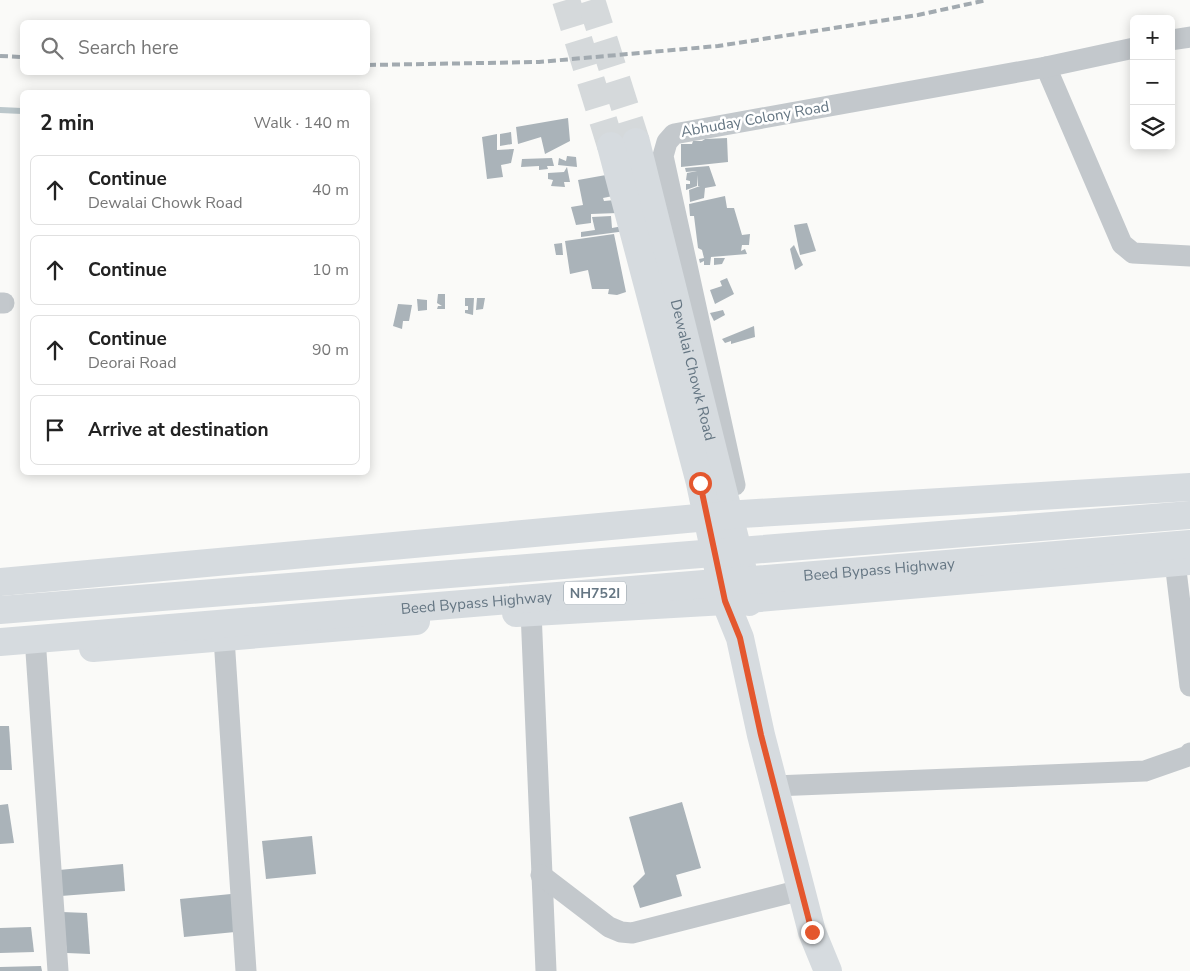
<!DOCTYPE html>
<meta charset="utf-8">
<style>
body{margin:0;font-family:"Nunito Sans",sans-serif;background:#f2f2f2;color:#222}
.controls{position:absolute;right:15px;top:15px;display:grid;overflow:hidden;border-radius:8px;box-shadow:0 2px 12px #0003}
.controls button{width:45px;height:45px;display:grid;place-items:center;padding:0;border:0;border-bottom:1px solid #e0e0e0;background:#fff;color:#222;font:25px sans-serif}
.stop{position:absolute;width:15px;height:15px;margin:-11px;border:4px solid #e4572e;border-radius:50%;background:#fff}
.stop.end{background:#e4572e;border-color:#fff;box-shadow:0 1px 5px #0008}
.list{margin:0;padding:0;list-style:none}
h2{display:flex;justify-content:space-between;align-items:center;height:65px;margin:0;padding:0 20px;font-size:21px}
h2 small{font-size:16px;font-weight:400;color:#767676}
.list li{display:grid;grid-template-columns:32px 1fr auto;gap:15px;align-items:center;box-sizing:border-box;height:70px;margin:0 10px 10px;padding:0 10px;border:1px solid #e0e0e0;border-radius:8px}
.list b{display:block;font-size:19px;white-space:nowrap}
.list p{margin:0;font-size:16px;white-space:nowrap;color:#767676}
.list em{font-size:16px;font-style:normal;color:#767676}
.icon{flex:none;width:28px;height:28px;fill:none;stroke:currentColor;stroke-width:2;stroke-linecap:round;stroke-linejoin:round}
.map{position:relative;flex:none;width:1190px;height:971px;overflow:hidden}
.search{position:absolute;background:#fff;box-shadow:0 2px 12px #0003;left:20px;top:20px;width:350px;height:55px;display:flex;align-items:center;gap:12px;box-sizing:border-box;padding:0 18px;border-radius:8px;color:#767676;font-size:19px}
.panel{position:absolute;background:#fff;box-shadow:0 2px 12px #0003;left:20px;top:90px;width:350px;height:385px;border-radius:8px}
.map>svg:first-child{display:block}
</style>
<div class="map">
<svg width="1190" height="971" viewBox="0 0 1190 971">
<rect width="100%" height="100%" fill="#fafaf8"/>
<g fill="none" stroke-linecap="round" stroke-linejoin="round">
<polyline stroke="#bbc7cb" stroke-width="6" points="0,110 22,111"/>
</g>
<g fill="#aab3b9">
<polygon points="568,118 570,141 545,154 541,137 518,144 516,127"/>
<polygon points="511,132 512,144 500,146 500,134"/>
<polygon points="497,134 497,150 514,149 511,163 501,165 503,177 487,179 482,137"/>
<polygon points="727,138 728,162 681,167 681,144 692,144 693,141 702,141 705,139"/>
<polygon points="567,156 576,157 577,167 558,165 559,158 566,161"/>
<polygon points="552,158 554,166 547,166 548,169 539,170 539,166 521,167 522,159"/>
<polygon points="709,166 716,186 705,188 704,198 690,202 689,190 700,186 698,186 697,175 697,186 686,190 686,184 690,184 690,181 686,180 687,173 697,171 686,172 685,168"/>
<polygon points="567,167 570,182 564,182 565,187 551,186 553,180 548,179 548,173 564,172"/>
<polygon points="606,175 613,196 603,198 604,201 615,200 618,213 591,214 591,223 576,225 571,207 583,205 578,180"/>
<polygon points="725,196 727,208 734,208 742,235 750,234 749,245 742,245 741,251 745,249 747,254 711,257 710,265 704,265 704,261 700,263 699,259 704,258 702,250 698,248 694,216 690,216 689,204"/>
<polygon points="611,216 612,228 623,226 626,231 581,237 581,232 595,230 592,217"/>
<polygon points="807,223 816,251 800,255 794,225"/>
<polygon points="614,234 626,292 617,295 608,294 609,289 592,289 588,270 570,274 565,241"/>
<polygon points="562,243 563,255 556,255 554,244"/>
<polygon points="794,245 803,265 795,270 790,249"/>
<polygon points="714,258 725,258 722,264 714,265"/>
<polygon points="727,278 734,294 715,304 710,290 722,286 720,281"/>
<polygon points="438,294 445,294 445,309 437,309 438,306 442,306 437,303"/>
<polygon points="465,298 474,298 473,315 465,313 465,310 468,310 468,306 465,306"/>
<polygon points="477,298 485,298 483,309 476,310"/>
<polygon points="417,299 427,300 427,310 418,311"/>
<polygon points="398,304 412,305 409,321 403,321 402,329 393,326"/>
<polygon points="723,310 725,315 714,321 710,313"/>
<polygon points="754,326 755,337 731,344 731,341 725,343 722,339"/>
<polygon points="0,726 9,726 12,770 0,770"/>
<polygon points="682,802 701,868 676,875 682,896 640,908 633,886 645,874 629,817"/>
<polygon points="8,804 14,843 0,844 0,805"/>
<polygon points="312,836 316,874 266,879 262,841"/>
<polygon points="123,864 125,891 61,896 59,870"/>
<polygon points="231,894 235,932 184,937 180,899"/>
<polygon points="62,912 87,913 90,954 67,953"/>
<polygon points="31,927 34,952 0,953 0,928"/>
<polygon points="41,966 42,971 0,971 0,967"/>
</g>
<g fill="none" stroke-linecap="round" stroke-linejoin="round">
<g stroke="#d5d9db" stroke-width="28" stroke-dasharray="28 14" stroke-linecap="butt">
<polyline points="566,0 611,146"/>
<polyline points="591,0 636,142"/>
</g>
<g stroke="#c3c8cc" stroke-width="21">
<polyline points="1171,40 1190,37"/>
<polyline points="1046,67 1122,244 1133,253 1190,256"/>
<polyline points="0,303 4,303"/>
<polyline points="735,485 663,156 667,142 674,134 1046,67 1134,48"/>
<polyline points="1175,562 1190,686"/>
<polyline points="531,611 546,971"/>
<polyline points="224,638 246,971"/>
<polyline points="36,652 58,971"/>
<polyline points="774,786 1145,771 1188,756 1190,753"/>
<polyline points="541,875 609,927 621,932 632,933 801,890"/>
</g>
<g stroke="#d6dbdf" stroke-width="28">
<path id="s1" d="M 636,142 L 750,599 L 749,602"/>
<polyline points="611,146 700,483 725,601 740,638 761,735 812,932 828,971"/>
<polyline points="0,582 741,514 1190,487"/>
<polyline points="516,613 725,601 1190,561"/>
<polyline points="93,648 416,621"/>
</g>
<g stroke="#d6dbdf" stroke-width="28">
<polyline points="0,610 1190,515"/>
<path id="s2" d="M 0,642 L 1190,544"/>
</g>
<g stroke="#a2aab0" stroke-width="4" stroke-dasharray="8 4" stroke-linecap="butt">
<polyline points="0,56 22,57"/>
<polyline points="368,65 539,62 718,46 918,15 987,0"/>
</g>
</g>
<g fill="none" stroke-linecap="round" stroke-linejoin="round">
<polyline stroke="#e4572e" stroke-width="6" points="700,483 725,601 740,638 761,735 812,932"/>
</g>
<g text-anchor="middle" stroke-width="5" stroke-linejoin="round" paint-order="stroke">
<rect fill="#fff" stroke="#939fa8" stroke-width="1" x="564" y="581.5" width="62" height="23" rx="4"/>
<g font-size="14" font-weight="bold" fill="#657683">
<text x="595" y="598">NH752I</text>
</g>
<g font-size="15" fill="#657683" stroke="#fff">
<text transform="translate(755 119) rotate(-10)" y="5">Abhuday Colony Road</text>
<text dy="5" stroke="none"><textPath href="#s1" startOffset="235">Dewalai Chowk Road</textPath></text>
<text dy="5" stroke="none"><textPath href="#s2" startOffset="882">Beed Bypass Highway</textPath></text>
<text dy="5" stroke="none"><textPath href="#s2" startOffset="478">Beed Bypass Highway</textPath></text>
</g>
</g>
</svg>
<div class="controls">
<button>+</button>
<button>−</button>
<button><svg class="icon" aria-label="layers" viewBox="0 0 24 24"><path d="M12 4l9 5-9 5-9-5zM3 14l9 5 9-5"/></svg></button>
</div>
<div class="stop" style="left:700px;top:483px"></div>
<div class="stop end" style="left:812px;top:932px"></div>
<div class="search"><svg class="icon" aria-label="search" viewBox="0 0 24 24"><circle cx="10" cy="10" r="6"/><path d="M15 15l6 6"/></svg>Search here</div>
<section class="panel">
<h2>2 min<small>Walk · 140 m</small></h2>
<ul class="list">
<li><svg class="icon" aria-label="ahead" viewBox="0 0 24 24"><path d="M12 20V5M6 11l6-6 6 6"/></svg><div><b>Continue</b><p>Dewalai Chowk Road</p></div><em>40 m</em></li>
<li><svg class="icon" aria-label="ahead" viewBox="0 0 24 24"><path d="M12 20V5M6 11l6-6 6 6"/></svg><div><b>Continue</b></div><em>10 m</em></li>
<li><svg class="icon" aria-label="ahead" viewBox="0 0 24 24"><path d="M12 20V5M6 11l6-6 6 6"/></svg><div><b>Continue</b><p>Deorai Road</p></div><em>90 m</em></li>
<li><svg class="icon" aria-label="arrive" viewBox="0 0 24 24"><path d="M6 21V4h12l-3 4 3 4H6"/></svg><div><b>Arrive at destination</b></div></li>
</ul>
</section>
</div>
